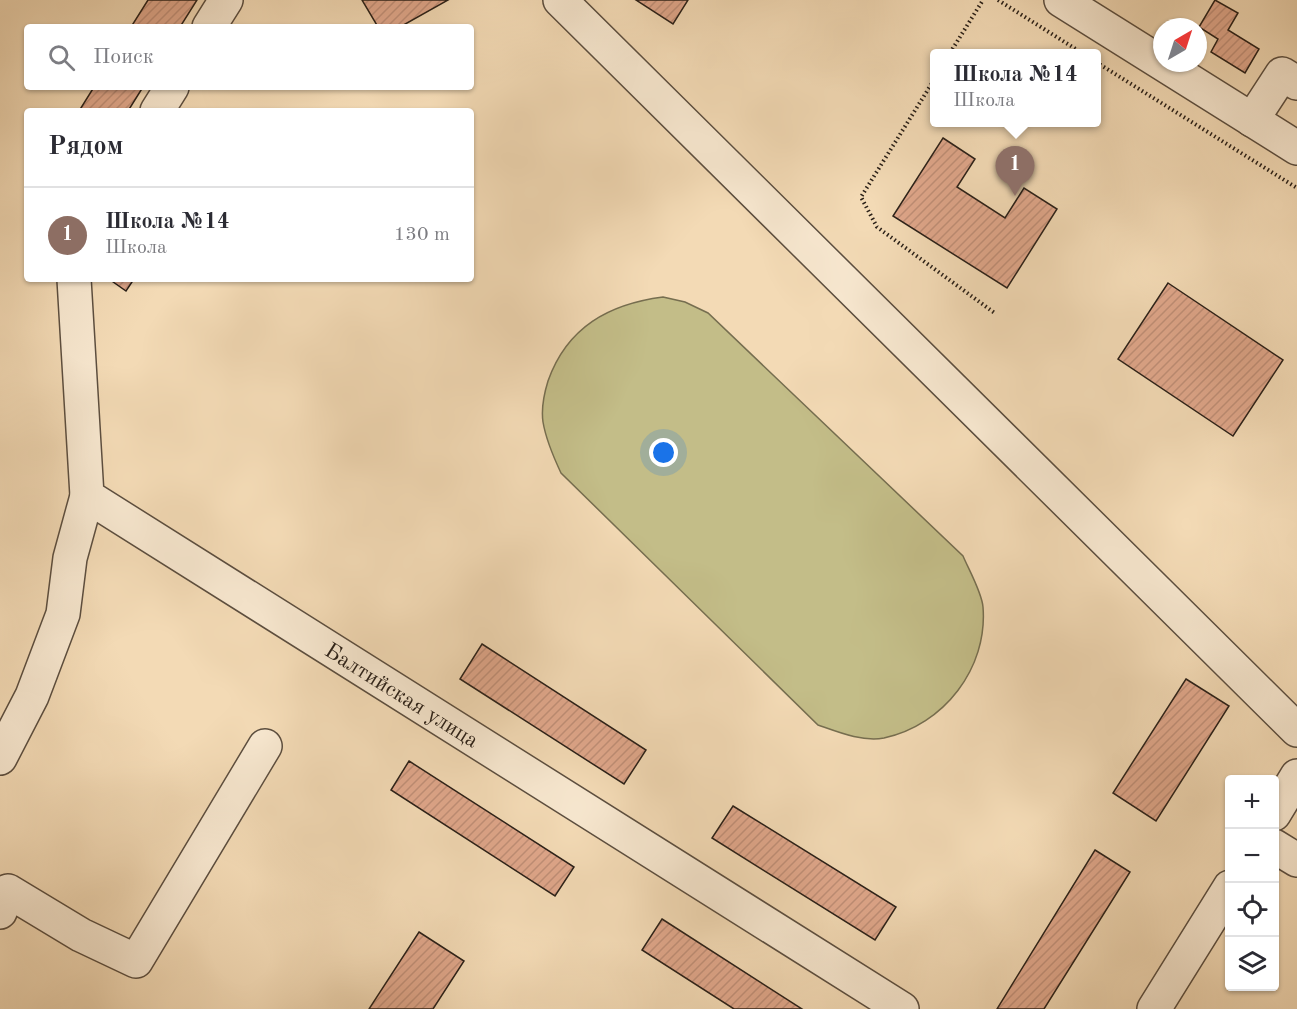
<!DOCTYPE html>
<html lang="ru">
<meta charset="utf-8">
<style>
body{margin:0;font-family:"Old Standard TT",serif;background:#f7f7f7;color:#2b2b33}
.controls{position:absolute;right:18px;bottom:18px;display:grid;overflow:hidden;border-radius:6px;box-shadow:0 2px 4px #0004}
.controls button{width:54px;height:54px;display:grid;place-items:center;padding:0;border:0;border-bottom:2px solid #e1e1e2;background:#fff;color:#2b2b33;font:30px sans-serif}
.compass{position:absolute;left:1153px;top:18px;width:54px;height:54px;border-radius:50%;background:#fff;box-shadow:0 2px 4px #0004;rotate:39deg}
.you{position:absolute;left:664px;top:453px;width:21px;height:21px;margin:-15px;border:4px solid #fff;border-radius:50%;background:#1a73e8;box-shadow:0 0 0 9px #1a73e833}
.badge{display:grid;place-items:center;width:39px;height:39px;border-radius:50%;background:#0f766e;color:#fff;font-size:20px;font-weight:700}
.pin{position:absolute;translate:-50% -50px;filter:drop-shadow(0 2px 3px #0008)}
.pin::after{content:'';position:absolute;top:32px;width:21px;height:18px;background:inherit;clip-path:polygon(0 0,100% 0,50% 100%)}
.popup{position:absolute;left:930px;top:49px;width:171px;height:78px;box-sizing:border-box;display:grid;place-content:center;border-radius:6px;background:#fff;filter:drop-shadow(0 2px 4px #0005);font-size:20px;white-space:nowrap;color:#7c7c81}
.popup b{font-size:22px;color:#2b2b33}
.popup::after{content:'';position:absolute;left:50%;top:100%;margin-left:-12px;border:12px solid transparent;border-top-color:#fff}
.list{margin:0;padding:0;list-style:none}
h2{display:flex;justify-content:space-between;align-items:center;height:78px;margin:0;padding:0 24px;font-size:26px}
h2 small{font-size:20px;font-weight:400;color:#7c7c81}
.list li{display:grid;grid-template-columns:39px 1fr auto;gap:18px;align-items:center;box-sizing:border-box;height:96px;padding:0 24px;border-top:2px solid #e1e1e2}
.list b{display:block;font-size:22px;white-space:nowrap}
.list p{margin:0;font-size:20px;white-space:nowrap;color:#7c7c81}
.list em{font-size:20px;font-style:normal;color:#7c7c81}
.icon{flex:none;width:33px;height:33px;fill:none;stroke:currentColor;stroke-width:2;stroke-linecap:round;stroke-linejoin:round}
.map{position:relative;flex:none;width:1297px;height:1009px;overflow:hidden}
.search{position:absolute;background:#fff;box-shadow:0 2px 4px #0004;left:24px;top:24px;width:450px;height:66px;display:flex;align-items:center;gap:15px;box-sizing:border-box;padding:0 21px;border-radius:6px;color:#7c7c81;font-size:22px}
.panel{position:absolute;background:#fff;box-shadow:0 2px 4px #0004;left:24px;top:108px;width:450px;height:174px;border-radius:6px}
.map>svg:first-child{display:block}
</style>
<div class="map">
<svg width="1297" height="1009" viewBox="0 0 1297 1009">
<defs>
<pattern id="building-hatch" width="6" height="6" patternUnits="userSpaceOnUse" patternTransform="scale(1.5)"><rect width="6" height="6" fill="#e0a78b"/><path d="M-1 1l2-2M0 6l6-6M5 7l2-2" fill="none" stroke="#c08f77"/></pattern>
</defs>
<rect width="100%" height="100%" fill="#f3dab5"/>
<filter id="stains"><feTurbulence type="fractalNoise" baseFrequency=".00333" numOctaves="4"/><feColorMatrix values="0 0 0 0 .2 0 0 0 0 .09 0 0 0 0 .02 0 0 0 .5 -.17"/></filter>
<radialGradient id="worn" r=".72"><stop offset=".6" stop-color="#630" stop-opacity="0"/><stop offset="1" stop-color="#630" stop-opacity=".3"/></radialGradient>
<path fill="#c3bd88" stroke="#766e50" stroke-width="1.5" d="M 663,297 L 685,302 L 708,313 L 963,556 C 969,570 982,593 983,607 C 988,668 944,725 884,738 C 862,742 838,732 818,725 L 561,473 C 553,456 546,440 543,422 C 541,408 544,394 548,381 C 567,327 609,304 663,297 Z"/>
<g fill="url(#building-hatch)" stroke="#2a2018" stroke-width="1.5">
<polygon points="148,0 197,0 180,27 131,27"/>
<polygon points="362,0 448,0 400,27 378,27"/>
<polygon points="636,0 688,0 673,24"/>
<polygon points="1215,0 1238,13 1228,30 1259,49 1245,73 1211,52 1218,39 1199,27"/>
<polygon points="94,87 143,87 128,111 79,111"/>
<polygon points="943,138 975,159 957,187 1005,218 1024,188 1057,209 1007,288 893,216"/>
<polygon points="109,279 134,279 126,291"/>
<polygon points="1168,283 1283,360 1233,436 1118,359"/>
<polygon points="482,644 646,750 624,784 460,679"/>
<polygon points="1186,679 1229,706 1156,821 1113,793"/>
<polygon points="409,761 574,867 555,896 391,790"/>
<polygon points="733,806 896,907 875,940 712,838"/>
<polygon points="1095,850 1130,872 1044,1009 997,1009"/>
<polygon points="662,919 802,1009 734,1009 642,950"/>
<polygon points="419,932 464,961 433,1009 369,1009"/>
</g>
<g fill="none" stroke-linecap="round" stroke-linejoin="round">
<defs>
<g id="minor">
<polyline points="560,0 1297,730"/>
<polyline points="1061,0 1297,148"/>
<polyline points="209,27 226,0"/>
<polyline points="157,111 172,87"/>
<polyline points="1252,120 1282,74 1297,83"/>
<path id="s1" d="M 74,279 L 87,496 L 902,1009"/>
<polyline points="0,758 32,696 63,614 70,558 87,496"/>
<polyline points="1274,814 1297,776"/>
<polyline points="1274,846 1297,860"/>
<polyline points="0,912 8,891 81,935 136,961 265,746"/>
<polyline points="1154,1009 1230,887"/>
</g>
</defs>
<use href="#minor" stroke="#5c4e3f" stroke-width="36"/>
<g stroke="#2a2018" stroke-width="4" stroke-dasharray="1.5 3" stroke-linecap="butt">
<polyline points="998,0 1082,53"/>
<polyline points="950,53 983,0"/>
<polyline points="1096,62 1297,188"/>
<polyline points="934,80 861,197 877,227 996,314"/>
</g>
<use href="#minor" stroke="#f7e7cf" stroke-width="33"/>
</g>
<g text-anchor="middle" stroke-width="4.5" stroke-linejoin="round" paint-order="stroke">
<g font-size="22" fill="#2a2018" stroke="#f7e7cf">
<text dy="8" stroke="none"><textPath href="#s1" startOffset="590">Балтийская улица</textPath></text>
</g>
</g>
<rect width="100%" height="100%" filter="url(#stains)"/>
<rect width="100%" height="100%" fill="url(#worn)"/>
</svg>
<div class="controls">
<button>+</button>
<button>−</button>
<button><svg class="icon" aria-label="locate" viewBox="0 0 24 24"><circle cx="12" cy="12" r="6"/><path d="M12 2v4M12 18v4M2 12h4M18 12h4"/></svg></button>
<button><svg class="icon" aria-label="layers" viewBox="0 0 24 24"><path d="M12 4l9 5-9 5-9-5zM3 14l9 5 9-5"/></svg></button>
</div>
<svg class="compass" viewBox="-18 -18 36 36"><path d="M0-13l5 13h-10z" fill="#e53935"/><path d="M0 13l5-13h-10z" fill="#7c7c81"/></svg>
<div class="you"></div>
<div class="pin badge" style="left:1015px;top:196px;background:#8d6e63">1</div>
<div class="popup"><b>Школа №14</b>Школа</div>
<div class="search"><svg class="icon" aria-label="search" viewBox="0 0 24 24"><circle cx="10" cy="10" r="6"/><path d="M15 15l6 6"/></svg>Поиск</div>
<section class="panel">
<h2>Рядом<small></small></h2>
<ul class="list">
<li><span class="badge" style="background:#8d6e63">1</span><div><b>Школа №14</b><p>Школа</p></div><em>130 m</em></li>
</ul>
</section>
</div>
